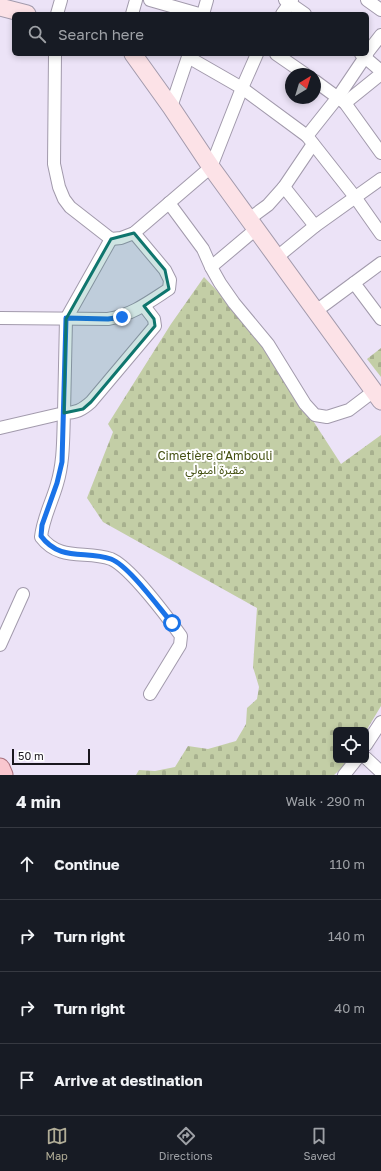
<!DOCTYPE html>
<meta charset="utf-8">
<style>
body{margin:0;font-family:"Golos Text","Noto Sans Arabic",sans-serif;background:#20242c;color:#f1f3f6}
.controls{position:absolute;right:12px;bottom:12px;display:grid;overflow:hidden;border-radius:6px;box-shadow:0 2px 6px #0003}
.controls button{width:36px;height:36px;display:grid;place-items:center;padding:0;border:0;border-bottom:1px solid #363941;background:#171b24;color:#f1f3f6;font:20px sans-serif}
.compass{position:absolute;left:285px;top:68px;width:36px;height:36px;border-radius:50%;background:#171b24;box-shadow:0 2px 6px #0003;rotate:38deg}
.scale{position:absolute;left:12px;bottom:10px;width:78px;box-sizing:border-box;padding-left:4px;border:2px solid #1a171e;border-top:0;font-size:11px;line-height:14px;white-space:nowrap;color:#1a171e;-webkit-text-stroke:3px #fff;paint-order:stroke}
.stop{position:absolute;width:12px;height:12px;margin:-9px;border:3px solid #1a73e8;border-radius:50%;background:#fff}
.stop.end{background:#1a73e8;border-color:#fff;box-shadow:0 1px 4px #0008}
.list{margin:0;padding:0;list-style:none}
h2{display:flex;justify-content:space-between;align-items:center;height:52px;margin:0;padding:0 16px;font-size:17px}
h2 small{font-size:13px;font-weight:400;color:#9ea1a6}
.list li{display:grid;grid-template-columns:26px 1fr auto;gap:12px;align-items:center;box-sizing:border-box;height:72px;padding:0 16px;border-top:1px solid #363941}
.list b{display:block;font-size:15px;white-space:nowrap}
.list em{font-size:13px;font-style:normal;color:#9ea1a6}
.icon{flex:none;width:22px;height:22px;fill:none;stroke:currentColor;stroke-width:2;stroke-linecap:round;stroke-linejoin:round}
.map{position:relative;flex:none;width:381px;height:775px;overflow:hidden}
.search{position:absolute;background:#171b24;box-shadow:0 2px 6px #0003;left:12px;right:12px;top:12px;height:44px;display:flex;align-items:center;gap:10px;box-sizing:border-box;padding:0 14px;border-radius:6px;color:#9ea1a6;font-size:15px}
.sheet{height:340px;background:#171b24}
nav{display:flex;justify-content:space-around;align-items:center;box-sizing:border-box;height:56px;border-top:1px solid #363941;background:#171b24;font-size:11px;color:#9ea1a6}
nav a{display:grid;justify-items:center;gap:2px}
nav .on{color:#b1ad97}
.map>svg:first-child{display:block}
</style>
<div class="map">
<svg width="381" height="775" viewBox="0 0 381 775">
<defs>
<pattern id="cemetery-stones" width="16" height="16" patternUnits="userSpaceOnUse"><rect width="16" height="16" fill="#c3cea6"/><path d="M2 7V4a2 2 0 0 1 4 0v3zM10 15v-3a2 2 0 0 1 4 0v3z" fill="#a7b08e"/></pattern>
</defs>
<rect width="100%" height="100%" fill="#ece3f7"/>
<g fill="url(#cemetery-stones)">
<polygon points="204,277 255,331 341,464 381,435 381,706 366,731 336,730 336,760 348,760 344,766 334,775 136,775 139,770 155,771 175,767 188,746 208,749 236,741 246,724 247,708 257,699 259,687 253,667 257,608 103,522 87,498 113,432 108,424 171,324"/>
<polygon points="381,348 381,377 367,359"/>
</g>
<g fill="none" stroke-linecap="round" stroke-linejoin="round">
<defs>
<g id="street">
<polyline points="150,0 199,14"/>
<polyline points="285,0 305,14"/>
<polyline points="367,0 381,10"/>
<polyline points="57,14 61,0"/>
<polyline points="132,14 136,0"/>
<polyline points="203,14 207,0"/>
<polyline points="282,14 292,0"/>
<polyline points="367,53 381,35"/>
<polyline points="55,54 54,164 59,187 64,199 70,207 111,239 121,238 134,233 211,167 242,88 257,54"/>
<polyline points="276,54 305,74"/>
<polyline points="361,54 381,71"/>
<polyline points="188,57 242,88 307,136 355,197 381,234"/>
<polyline points="315,81 345,103 381,153"/>
<polyline points="345,103 381,74"/>
<polyline points="171,107 189,54"/>
<polyline points="307,136 338,97 367,54"/>
<polyline points="284,187 315,226"/>
<polyline points="169,203 203,249 211,267 220,283 234,303 268,344 305,404 315,415 327,417 349,410 374,391"/>
<polyline points="249,219 268,205 284,187 313,144"/>
<polyline points="276,258 315,226 381,179"/>
<polyline points="211,267 256,229"/>
<polyline points="354,283 381,319"/>
<path d="M 144,306 L 154,319 L 155,326 L 91,402 C 82,410 76,413 64,413 C 63,437 64,461 57,484 C 52,502 43,518 41,537 C 60,562 86,550 111,559 C 130,567 168,618 181,636 L 180,645 L 150,694"/>
<polyline points="316,311 381,263"/>
<path d="M 0,318 L 108,319 C 132,315 149,302 169,289 L 170,280 L 165,270 L 134,233"/>
<polyline points="0,428 64,413 66,319 111,239"/>
<polyline points="0,645 23,594"/>
<polyline points="366,745 381,722"/>
<polyline points="366,758 381,772"/>
<polyline points="344,775 356,760"/>
</g>
<g id="secondary">
<polyline points="0,7 27,14"/>
<polyline points="133,54 171,107 211,167 381,401"/>
</g>
<polyline id="primary" points="0,768 3,775"/>
</defs>
<use href="#street" stroke="#a29aac" stroke-width="14"/>
<use href="#secondary" stroke="#a29aac" stroke-width="19"/>
<use href="#primary" stroke="#a8707c" stroke-width="21"/>
<use href="#street" stroke="#fff" stroke-width="12"/>
<use href="#secondary" stroke="#fce2e7" stroke-width="17"/>
<use href="#primary" stroke="#f9c6ce" stroke-width="19"/>
</g>
<g fill="none" stroke-linecap="round" stroke-linejoin="round">
<path stroke="#1a73e8" stroke-width="5" d="M 122,317 L 108,319 L 66,318 L 62,462 L 57,483 L 42,525 L 41,536 C 60,562 86,550 111,559 C 129,566 159,608 172,623"/>
</g>
<path fill="#0f766e" fill-opacity="0.2" stroke="#0f766e" stroke-width="3" stroke-linejoin="round" d="M 134,233 L 165,270 L 169,289 L 144,306 L 154,319 L 155,326 L 91,402 L 83,409 L 64,413 L 66,319 L 111,239 Z"/>
<g text-anchor="middle" stroke-width="4" stroke-linejoin="round" paint-order="stroke">
<g font-size="12" fill="#434f10" stroke="#fff">
<text x="215" y="460">Cimetière d'Ambouli<tspan x="215" dy="14">مقبرة أمبولي</tspan></text>
</g>
</g>
</svg>
<div class="controls">
<button><svg class="icon" aria-label="locate" viewBox="0 0 24 24"><circle cx="12" cy="12" r="6"/><path d="M12 2v4M12 18v4M2 12h4M18 12h4"/></svg></button>
</div>
<svg class="compass" viewBox="-18 -18 36 36"><path d="M0-13l5 13h-10z" fill="#e53935"/><path d="M0 13l5-13h-10z" fill="#9ea1a6"/></svg>
<div class="scale">50 m</div>
<div class="stop" style="left:172px;top:623px"></div>
<div class="stop end" style="left:122px;top:317px"></div>
<div class="search"><svg class="icon" aria-label="search" viewBox="0 0 24 24"><circle cx="10" cy="10" r="6"/><path d="M15 15l6 6"/></svg>Search here</div>
</div>
<section class="sheet">
<h2>4 min<small>Walk · 290 m</small></h2>
<ul class="list">
<li><svg class="icon" aria-label="ahead" viewBox="0 0 24 24"><path d="M12 20V5M6 11l6-6 6 6"/></svg><div><b>Continue</b></div><em>110 m</em></li>
<li><svg class="icon" aria-label="right" viewBox="0 0 24 24"><path d="M7 20v-9h11M14 6l5 5-5 5"/></svg><div><b>Turn right</b></div><em>140 m</em></li>
<li><svg class="icon" aria-label="right" viewBox="0 0 24 24"><path d="M7 20v-9h11M14 6l5 5-5 5"/></svg><div><b>Turn right</b></div><em>40 m</em></li>
<li><svg class="icon" aria-label="arrive" viewBox="0 0 24 24"><path d="M6 21V4h12l-3 4 3 4H6"/></svg><div><b>Arrive at destination</b></div></li>
</ul>
</section>
<nav>
<a class="on"><svg class="icon" aria-label="map" viewBox="0 0 24 24"><path d="M3 6l6-2 6 2 6-2v14l-6 2-6-2-6 2zM9 4v14M15 6v14"/></svg>Map</a>
<a><svg class="icon" aria-label="directions" viewBox="0 0 24 24"><path d="M12 3l9 9-9 9-9-9zM9 14v-3h6M13 9l2 2-2 2"/></svg>Directions</a>
<a><svg class="icon" aria-label="saved" viewBox="0 0 24 24"><path d="M7 4h10v16l-5-4-5 4z"/></svg>Saved</a>
</nav>
